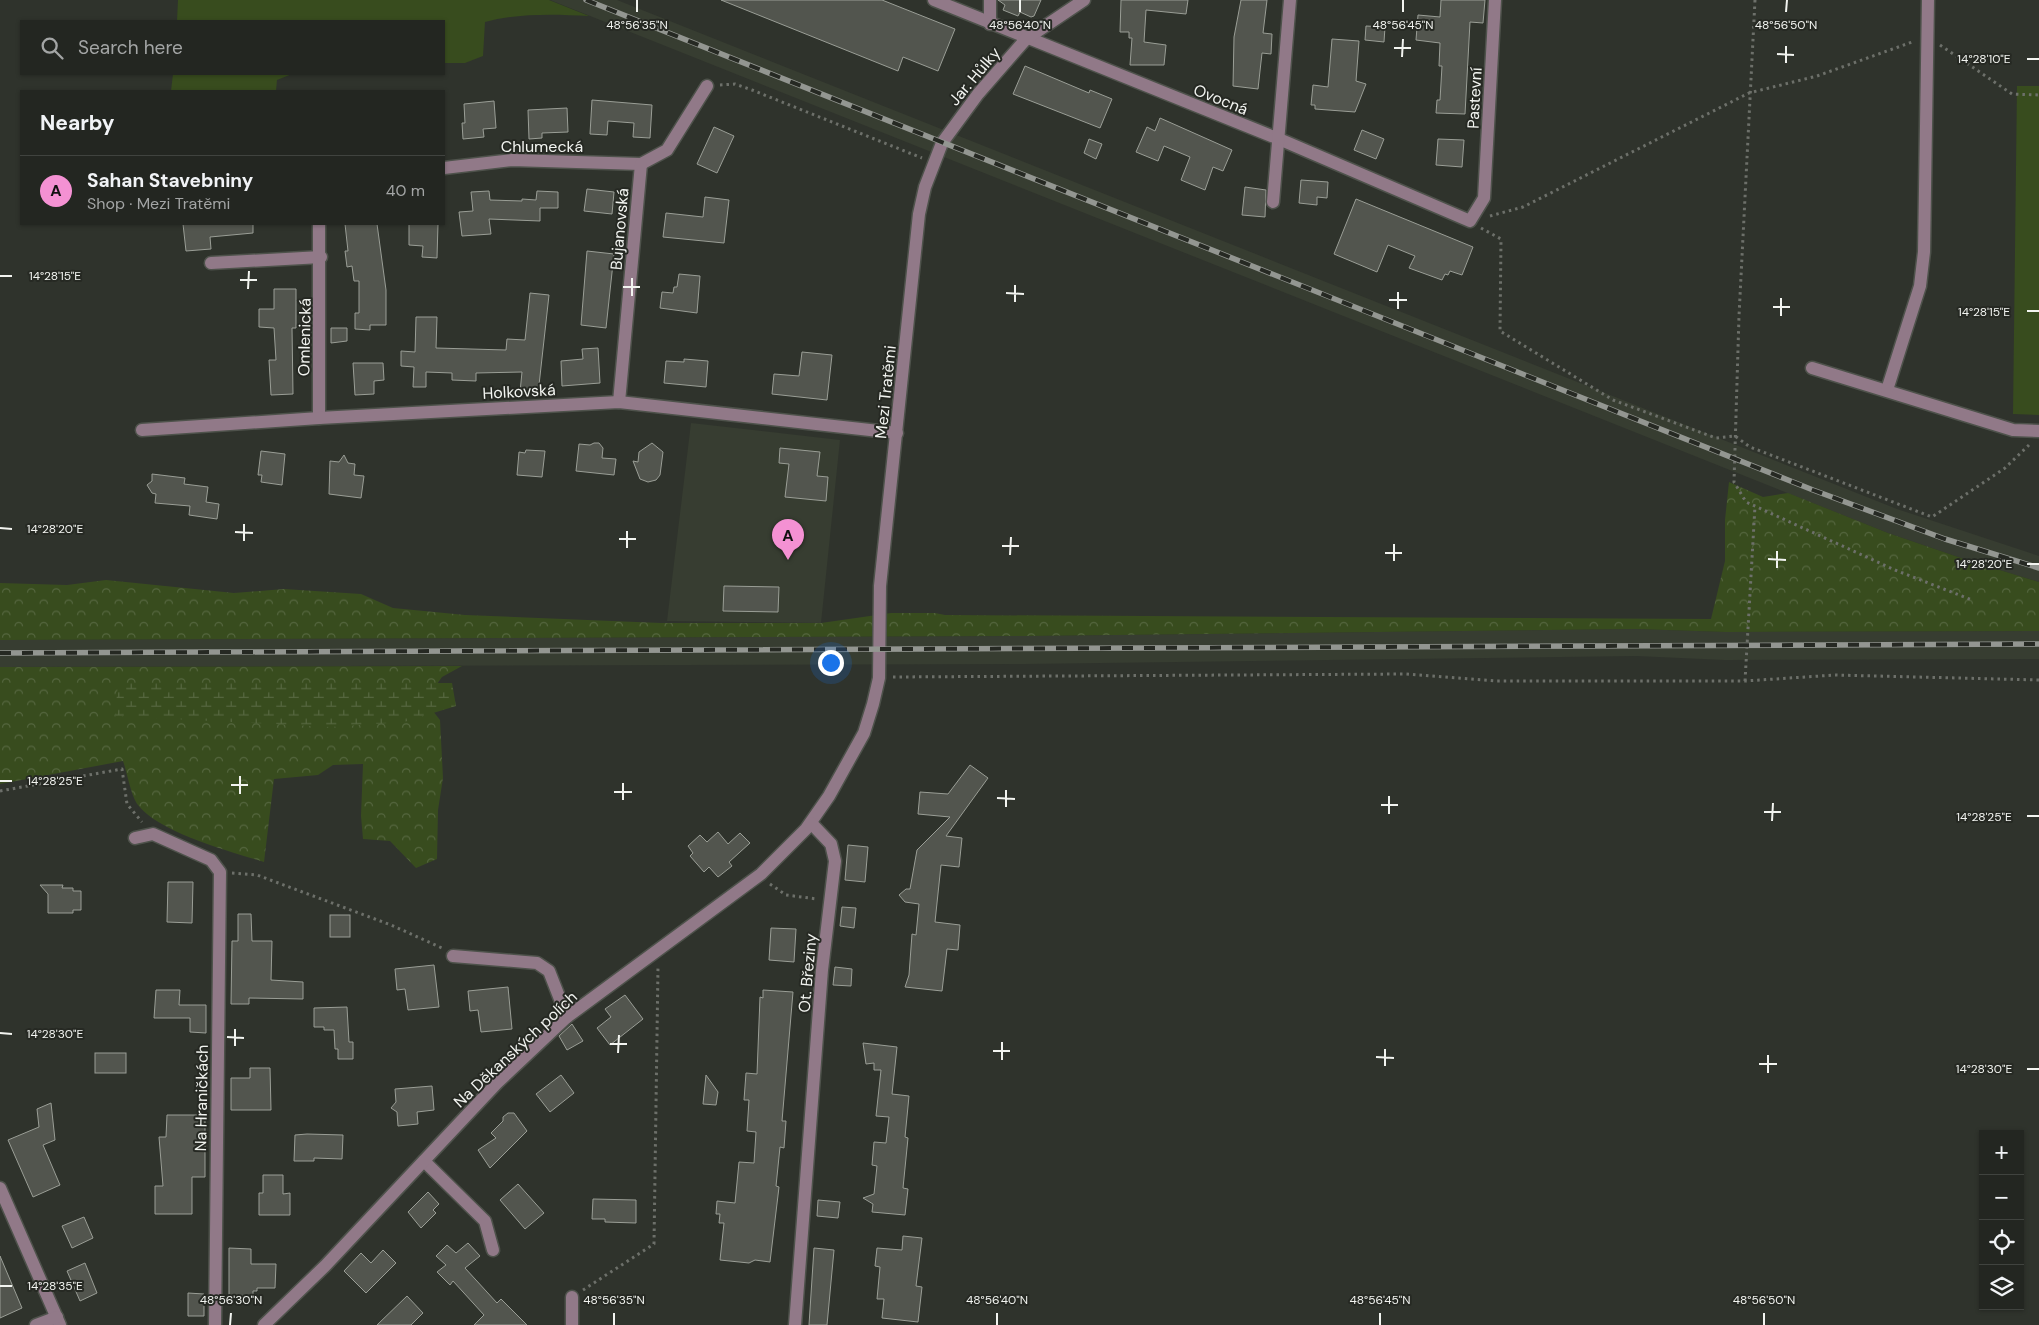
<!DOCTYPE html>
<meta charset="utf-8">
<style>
body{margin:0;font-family:"DM Sans",sans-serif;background:#2f322e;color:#f1f3f6}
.controls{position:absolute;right:15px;bottom:15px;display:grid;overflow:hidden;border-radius:0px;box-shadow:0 1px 4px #0004}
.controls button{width:45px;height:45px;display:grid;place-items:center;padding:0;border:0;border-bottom:1px solid #40433f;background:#232621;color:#f1f3f6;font:25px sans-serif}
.you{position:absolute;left:830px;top:662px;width:18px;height:18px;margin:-12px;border:4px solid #fff;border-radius:50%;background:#1a73e8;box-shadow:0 0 0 8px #1a73e833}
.badge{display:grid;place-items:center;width:32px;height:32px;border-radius:50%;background:#f491d3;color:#111;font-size:16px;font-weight:700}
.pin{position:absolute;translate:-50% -41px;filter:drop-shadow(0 1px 2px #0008)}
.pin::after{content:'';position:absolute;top:26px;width:18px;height:15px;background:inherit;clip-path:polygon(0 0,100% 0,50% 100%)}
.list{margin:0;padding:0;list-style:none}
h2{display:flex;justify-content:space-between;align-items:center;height:65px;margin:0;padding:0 20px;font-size:21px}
h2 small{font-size:16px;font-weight:400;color:#a3a5a5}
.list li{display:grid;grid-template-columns:32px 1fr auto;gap:15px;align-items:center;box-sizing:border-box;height:70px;padding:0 20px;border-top:1px solid #40433f}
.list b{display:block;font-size:19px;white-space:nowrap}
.list p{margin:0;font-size:16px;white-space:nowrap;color:#a3a5a5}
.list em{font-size:16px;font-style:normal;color:#a3a5a5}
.icon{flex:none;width:28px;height:28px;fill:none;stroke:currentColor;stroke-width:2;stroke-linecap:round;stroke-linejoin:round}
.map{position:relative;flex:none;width:2039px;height:1325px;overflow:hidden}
.search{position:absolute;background:#232621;box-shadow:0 1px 4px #0004;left:20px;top:20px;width:425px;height:55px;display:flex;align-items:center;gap:12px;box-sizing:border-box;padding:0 18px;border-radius:0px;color:#a3a5a5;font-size:19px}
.panel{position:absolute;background:#232621;box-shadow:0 1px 4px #0004;left:20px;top:90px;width:425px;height:135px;border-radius:0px}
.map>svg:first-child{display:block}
</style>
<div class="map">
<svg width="2039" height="1325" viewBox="0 0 2039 1325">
<defs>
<pattern id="forest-crowns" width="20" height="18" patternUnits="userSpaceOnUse" patternTransform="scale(1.25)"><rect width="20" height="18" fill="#384c1e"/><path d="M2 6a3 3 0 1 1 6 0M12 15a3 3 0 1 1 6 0" fill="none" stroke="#55663f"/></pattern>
<pattern id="wetland-marsh" width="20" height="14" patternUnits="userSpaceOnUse" patternTransform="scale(1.25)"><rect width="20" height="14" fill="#384c1e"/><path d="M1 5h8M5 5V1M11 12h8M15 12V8" fill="none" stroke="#55663f"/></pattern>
</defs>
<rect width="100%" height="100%" fill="#2f332c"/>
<g fill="#373d31">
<polygon points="550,0 617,0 1897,509 2039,556 2039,582 1964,559 1888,533"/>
<polygon points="691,423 840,440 821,623 667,621"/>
<polygon points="1636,629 1726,632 2039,631 2039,659 1725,660 1636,656 1026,664 0,667 0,640 1026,636"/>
</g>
<g fill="#384c1e">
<path d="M 178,0 L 549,0 L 589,16 C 554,14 518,13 485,22 L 483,56 L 465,63 L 444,63 L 444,21 L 177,21 Z"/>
<polygon points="173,74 292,74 277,80 276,91 171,91"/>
<polygon points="2017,86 2039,86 2039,415 2013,414"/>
</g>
<g fill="url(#forest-crowns)">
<polygon points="1729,482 1763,497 1788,493 1888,533 1964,559 2039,582 2039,631 1726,632 1636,629 1026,636 0,640 0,583 67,585 106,580 234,593 284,589 361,594 393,608 465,615 661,623 821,623 891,613 935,613 945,615 1711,619 1725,561 1725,520"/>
<path d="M 462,666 L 442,677 L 425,701 L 440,720 L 443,778 L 438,810 L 437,859 L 416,868 L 390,841 L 363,839 L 361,816 L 363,764 L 333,765 L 318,775 L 274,779 L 264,862 C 231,852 158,832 138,805 C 131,796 127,772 123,761 L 0,784 L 0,667 Z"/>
</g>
<polygon fill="url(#wetland-marsh)" points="118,683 452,683 456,706 404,722 330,727 115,716"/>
<g fill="#52554e" stroke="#9a9e96">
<polygon points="721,0 882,0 955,29 938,71 903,57 898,71"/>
<polygon points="998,0 1041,0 1034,16 1031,17 1020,12 1018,16 1003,10 1005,5"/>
<polygon points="1121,0 1188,0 1186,14 1146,10 1144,42 1166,45 1164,65 1130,65 1132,38 1129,38 1129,32 1120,32"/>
<polygon points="1241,0 1267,0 1263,33 1272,34 1271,54 1262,53 1258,89 1233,86 1234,37"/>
<polygon points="1441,0 1485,0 1483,23 1470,22 1465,114 1436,113 1437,100 1440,100 1442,66 1439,66 1440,43 1416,40 1418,15 1440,17"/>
<polygon points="1366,26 1385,27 1384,42 1365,40"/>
<polygon points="1332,39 1359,41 1356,81 1366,84 1355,112 1315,109 1315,105 1311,105 1313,85 1328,87"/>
<polygon points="1025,66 1089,93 1090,90 1112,99 1100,128 1013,94"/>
<polygon points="592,100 652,105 650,138 633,137 634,123 608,121 607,135 590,134"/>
<polygon points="494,101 496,128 483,129 484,137 463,139 462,123 465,123 464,104"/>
<polygon points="567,108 568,132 542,133 542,138 529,139 528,110"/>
<polygon points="1160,118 1232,150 1223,171 1213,167 1205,190 1181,180 1190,157 1164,146 1158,161 1136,152 1147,127 1155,131"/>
<polygon points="714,127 734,136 717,173 697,164"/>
<polygon points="1362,130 1384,139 1376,159 1354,150"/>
<polygon points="1089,139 1102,144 1096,159 1084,153"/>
<polygon points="1438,139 1464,140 1462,167 1436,165"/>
<polygon points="1301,180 1328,182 1327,198 1317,197 1317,205 1299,203"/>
<polygon points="1245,187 1266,190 1265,217 1242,215"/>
<polygon points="587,189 614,192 612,214 584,211"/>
<polygon points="489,191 490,200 522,201 522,199 536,200 537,191 558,192 558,208 540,208 540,221 489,219 491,234 462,236 459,212 473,211 471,192"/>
<polygon points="705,197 729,200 724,243 663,237 666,213 703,217"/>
<polygon points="1356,199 1473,247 1462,275 1450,271 1448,275 1445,274 1442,280 1409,268 1415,256 1388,245 1377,272 1334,254"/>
<polygon points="183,224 253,224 253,233 210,237 211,249 186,251"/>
<polygon points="345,224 377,224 386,290 386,325 370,325 370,330 355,329 355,313 359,313 359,281 354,281 352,266 347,267 345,251 348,251"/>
<polygon points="409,224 438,224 437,258 422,257 423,246 409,245"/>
<polygon points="587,251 614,254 606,328 581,325"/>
<polygon points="679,274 700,276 697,313 660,308 662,292 673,293 674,287 677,287"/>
<polygon points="274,289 296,289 296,328 292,328 293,394 271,395 269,360 276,360 274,328 259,327 259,309 274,309"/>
<polygon points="530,293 549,295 538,394 520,392 522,372 476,373 476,381 452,380 452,373 426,372 426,387 413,387 414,367 401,366 401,351 415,352 416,317 437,317 436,348 506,350 507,339 525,340"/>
<polygon points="331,328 347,328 347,341 331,343"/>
<polygon points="598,348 600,383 562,386 561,361 583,359 582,349"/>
<polygon points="802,352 832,355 827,400 772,394 774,374 799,376"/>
<polygon points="684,359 708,361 706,387 664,383 666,361 684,362"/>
<polygon points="353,363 383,363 384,380 374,381 374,394 355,395"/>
<polygon points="594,443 599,443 603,448 602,458 616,459 614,475 576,471 579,444 590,445"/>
<polygon points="652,443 663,452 660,475 656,480 648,482 640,479 633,461 638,462 639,452"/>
<polygon points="780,448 820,452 817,476 828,477 826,501 785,497 789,464 779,463"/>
<polygon points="526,450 545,451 542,477 517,475 519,452 525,453"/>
<polygon points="261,451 285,454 282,485 261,482 262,475 258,475"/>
<polygon points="344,455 348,463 355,464 354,475 364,476 361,498 329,494 330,461 339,462"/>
<polygon points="152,474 185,478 184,484 208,487 206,502 219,504 217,519 189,515 190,506 155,503 156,494 152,493 147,485 152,481"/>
<polygon points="724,586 779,587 778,612 723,611"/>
<polygon points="970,765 988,778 946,836 962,838 959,867 941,865 935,922 960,925 958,950 947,949 942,991 905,987 909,975 912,934 916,935 919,904 905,902 899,895 906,889 910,889 917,850 950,817 918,814 920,792 948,794"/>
<polygon points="718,832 728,844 740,833 750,843 729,862 732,866 718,877 709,867 704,872 690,856 693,853 688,846 700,835 707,842"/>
<polygon points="848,845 868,847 865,882 845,880"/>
<polygon points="168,882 193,882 192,923 167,922"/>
<polygon points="40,885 63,885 62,888 73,888 73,891 81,891 81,910 73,910 73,913 48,913 48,894"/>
<polygon points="842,907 856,908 854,928 840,926"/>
<polygon points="238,914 251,914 252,941 272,941 271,980 303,982 303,999 249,998 249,1004 231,1004 232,941 238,941"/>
<rect x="330" y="915" width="20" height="22"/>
<polygon points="771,928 796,929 794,962 769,960"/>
<polygon points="434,965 439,1007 408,1010 405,989 397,990 395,969"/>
<polygon points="835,967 852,969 851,986 833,985"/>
<polygon points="508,987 512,1029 481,1032 478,1010 470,1011 468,991"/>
<polygon points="156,990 180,990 179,1005 206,1005 206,1033 190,1032 190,1018 154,1018"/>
<polygon points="763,990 793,992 782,1121 786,1121 784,1148 780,1147 776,1186 779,1187 770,1262 755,1260 749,1263 720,1260 724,1223 719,1223 720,1214 716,1214 717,1201 735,1203 739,1162 754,1163 756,1132 747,1131 749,1100 744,1100 746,1073 757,1074 760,997 763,998"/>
<polygon points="625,995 643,1019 610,1045 597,1028 611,1017 605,1009"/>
<polygon points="347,1007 349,1042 353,1042 353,1059 338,1059 338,1049 335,1049 334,1030 324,1030 324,1027 314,1027 314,1008"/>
<polygon points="572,1024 583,1041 567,1050 559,1036"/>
<polygon points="863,1043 897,1047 892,1094 909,1096 905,1137 908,1138 903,1188 908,1189 905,1215 872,1212 873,1204 863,1198 874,1194 877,1166 872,1165 874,1142 886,1143 889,1117 876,1116 881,1070 874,1070 874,1063 866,1064"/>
<rect x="95" y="1053" width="31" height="20"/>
<polygon points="250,1068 270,1068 271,1110 231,1110 231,1078 250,1078"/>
<polygon points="561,1075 574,1093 550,1112 536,1094"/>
<polygon points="706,1075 718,1092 716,1105 703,1104"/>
<polygon points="432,1086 434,1110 417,1112 418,1124 398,1126 397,1112 391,1108 396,1102 395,1089"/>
<polygon points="51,1103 55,1140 43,1145 60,1185 33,1197 8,1140 39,1127 37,1109"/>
<polygon points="508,1113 514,1113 527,1131 490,1168 478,1150 496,1138 491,1133 503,1121 503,1117"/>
<polygon points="167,1115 205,1115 205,1177 192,1177 192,1214 155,1214 155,1186 163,1186 159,1137 166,1137"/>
<polygon points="307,1134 343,1135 342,1159 314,1158 314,1161 294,1161 295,1135"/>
<polygon points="263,1175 283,1175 283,1194 290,1193 290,1215 259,1215 259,1193 263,1193"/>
<polygon points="518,1184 544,1213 525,1229 500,1200"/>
<polygon points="428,1192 439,1204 433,1210 436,1213 421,1228 408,1212"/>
<polygon points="593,1199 636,1200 636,1223 605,1222 605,1219 592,1219"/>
<polygon points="818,1200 840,1202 838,1218 817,1216"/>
<polygon points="84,1217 93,1238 72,1248 62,1226"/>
<polygon points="903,1236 922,1238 916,1286 922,1287 918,1322 882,1318 884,1299 877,1299 880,1267 875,1266 877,1248 902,1250"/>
<polygon points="468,1243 480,1256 465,1268 497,1303 501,1299 527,1325 474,1325 484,1315 453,1281 450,1285 437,1272 446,1265 436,1256 447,1245 456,1253"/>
<polygon points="229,1248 251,1249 251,1264 276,1264 275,1288 257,1288 257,1291 253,1291 253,1296 229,1296"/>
<polygon points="814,1248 834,1250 827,1325 809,1325"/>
<polygon points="383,1250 396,1263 366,1293 344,1271 361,1253 371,1263"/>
<polygon points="0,1256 22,1308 0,1318"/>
<polygon points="85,1263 97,1293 80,1301 67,1271"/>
<polygon points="188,1293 204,1294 204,1316 188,1316"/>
<polygon points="407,1296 423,1313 411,1325 377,1325"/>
</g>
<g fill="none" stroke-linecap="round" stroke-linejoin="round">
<defs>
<g id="minor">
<polyline points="934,0 1279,139 1470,221 1484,198 1495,0"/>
<polyline points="990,24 990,0"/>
<polyline points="444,168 512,160 641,164 667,150 707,86"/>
<polyline points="1273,202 1290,0"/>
<polyline points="211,263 321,257"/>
<polyline points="1812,368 2013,430 2039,431"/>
<polyline points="1887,390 1920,286 1924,252 1928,0"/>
<polyline points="619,402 641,164"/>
<polyline points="319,418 319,224"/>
<polyline points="142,430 319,418 619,402 897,433"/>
<polyline points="135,838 153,834 211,860 220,872 215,1325"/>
<polyline points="453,956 537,963 549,971 567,1017"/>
<polyline points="424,1161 485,1221 493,1250"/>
<polyline points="0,1188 60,1325"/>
<polyline points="572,1297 572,1325"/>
<polyline points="36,1325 57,1317"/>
<polyline points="264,1325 325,1266 497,1083 567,1017 761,874 806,829 829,796 864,733 873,704 879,678 880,586 919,214 925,187 942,143 978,94 1026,39 1084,0"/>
<polyline points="795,1325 822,970 835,861 831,844 811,823"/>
</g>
</defs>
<use href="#minor" stroke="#4e524b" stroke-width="15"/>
<g stroke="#6d706a" stroke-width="3" stroke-dasharray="2.5 4" stroke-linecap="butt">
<polyline points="1755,0 1739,316 1734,482 1746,502 1895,570 1972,600"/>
<polyline points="1940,45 2012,94 2039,95"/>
<polyline points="720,85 735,84 752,90 922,158"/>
<polyline points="1490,216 1523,207 1749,93 1817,76 1915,41"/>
<polyline points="1481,228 1501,239 1500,331 1613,400 1716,438 1735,436 1750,447 1932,517 2005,468 2029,445"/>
<polyline points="893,677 1405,674 1496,681 1745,681 1835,675 2039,680"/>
<polyline points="1745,681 1755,506"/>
<polyline points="0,791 122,769 127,804 142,822"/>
<polyline points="232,873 257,875 391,925 442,948"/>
<polyline points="770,884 786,895 817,899"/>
<polyline points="583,1290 654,1244 658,967"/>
</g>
<use href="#minor" stroke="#917988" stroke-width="12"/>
<defs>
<g id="rail">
<polyline points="586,0 1813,490 1945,539 2039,568"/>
<polyline points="0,653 2039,644"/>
</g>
</defs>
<use href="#rail" stroke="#939691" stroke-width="5.5"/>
<use href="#rail" stroke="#262923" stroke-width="4" stroke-dasharray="11" stroke-linecap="butt"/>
</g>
<path fill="none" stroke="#f2f4f0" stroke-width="2" d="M 637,12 L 637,0M 1020,12 L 1020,0M 1403,12 L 1403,0M 1786,12 L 1787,0M 1394,48 L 1411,48M 1777,54 L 1794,55M 1402,57 L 1403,39M 2027,59 L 2039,59M 1786,63 L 1786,46M 0,276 L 12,276M 240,280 L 257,280M 623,287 L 640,287M 248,289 L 249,271M 1006,293 L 1024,294M 632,296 L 632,278M 1389,300 L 1407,300M 1015,302 L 1015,285M 1773,307 L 1790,307M 1398,309 L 1398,292M 2027,311 L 2039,311M 1781,316 L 1781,298M 0,528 L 12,529M 235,532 L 253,533M 619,539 L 636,539M 244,541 L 244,524M 1002,546 L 1019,546M 627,548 L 627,531M 1385,553 L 1402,553M 1010,555 L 1011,537M 1768,559 L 1786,560M 1394,561 L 1394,544M 2027,564 L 2039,564M 1777,568 L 1777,551M 0,781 L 12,781M 231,785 L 248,785M 614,792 L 632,792M 240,794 L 240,776M 997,798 L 1015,799M 623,800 L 623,783M 1381,805 L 1398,805M 1006,807 L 1006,790M 1764,812 L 1781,812M 1389,814 L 1389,796M 2027,816 L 2039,816M 1772,821 L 1773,803M 0,1033 L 12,1034M 227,1037 L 244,1038M 610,1044 L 627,1044M 235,1046 L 235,1029M 993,1051 L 1010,1051M 618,1053 L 619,1035M 1376,1057 L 1394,1058M 1002,1060 L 1002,1042M 1759,1064 L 1777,1064M 1385,1066 L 1385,1049M 2027,1069 L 2039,1069M 1768,1073 L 1768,1055M 0,1286 L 12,1286M 230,1325 L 231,1313M 614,1325 L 614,1313M 997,1325 L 997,1313M 1380,1325 L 1380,1313M 1764,1325 L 1764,1313"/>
<g text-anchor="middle" stroke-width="4" stroke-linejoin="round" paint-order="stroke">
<g font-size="16" fill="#f2f4f0" stroke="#262923">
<text transform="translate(974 76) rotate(-50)" y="6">Jar. Hůlky</text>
<text transform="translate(1474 98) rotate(-87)" y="6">Pastevní</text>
<text transform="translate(1221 99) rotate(22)" y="6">Ovocná</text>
<text x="542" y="152">Chlumecká</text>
<text transform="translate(619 229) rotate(-85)" y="6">Bujanovská</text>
<text transform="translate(304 337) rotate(-89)" y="6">Omlenická</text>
<text transform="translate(519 391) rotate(-3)" y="6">Holkovská</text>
<text transform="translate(885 392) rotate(-84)" y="6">Mezi Tratěmi</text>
<text transform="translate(807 973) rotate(-85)" y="6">Ot. Březiny</text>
<text transform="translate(515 1049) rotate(-43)" y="6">Na Děkanských polích</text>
<text transform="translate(201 1098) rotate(-89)" y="6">Na Hraničkách</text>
</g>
</g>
<g font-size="12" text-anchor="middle" fill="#f2f4f0" stroke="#262923" stroke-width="4" stroke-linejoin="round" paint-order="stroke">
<text x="637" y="29">48°56'35"N</text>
<text x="1020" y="29">48°56'40"N</text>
<text x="1403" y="29">48°56'45"N</text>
<text x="1786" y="29">48°56'50"N</text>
<text x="1984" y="63">14°28'10"E</text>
<text x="55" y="280">14°28'15"E</text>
<text x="1984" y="316">14°28'15"E</text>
<text x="55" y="533">14°28'20"E</text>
<text x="1984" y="568">14°28'20"E</text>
<text x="55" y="785">14°28'25"E</text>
<text x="1984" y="821">14°28'25"E</text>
<text x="55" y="1038">14°28'30"E</text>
<text x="1984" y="1073">14°28'30"E</text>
<text x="55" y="1290">14°28'35"E</text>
<text x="231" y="1304">48°56'30"N</text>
<text x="614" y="1304">48°56'35"N</text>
<text x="997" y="1304">48°56'40"N</text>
<text x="1380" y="1304">48°56'45"N</text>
<text x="1764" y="1304">48°56'50"N</text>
</g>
</svg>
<div class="controls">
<button>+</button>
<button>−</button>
<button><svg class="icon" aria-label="locate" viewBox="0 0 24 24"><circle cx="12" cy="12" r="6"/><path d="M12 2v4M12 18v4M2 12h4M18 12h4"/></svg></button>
<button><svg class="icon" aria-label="layers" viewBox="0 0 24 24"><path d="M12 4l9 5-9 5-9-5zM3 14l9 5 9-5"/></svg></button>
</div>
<div class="you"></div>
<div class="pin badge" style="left:788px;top:560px">A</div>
<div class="search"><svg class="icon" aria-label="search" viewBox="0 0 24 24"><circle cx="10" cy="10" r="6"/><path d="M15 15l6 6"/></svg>Search here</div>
<section class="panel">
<h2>Nearby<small></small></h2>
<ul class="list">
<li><span class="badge">A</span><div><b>Sahan Stavebniny</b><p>Shop · Mezi Tratěmi</p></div><em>40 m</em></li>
</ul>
</section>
</div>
